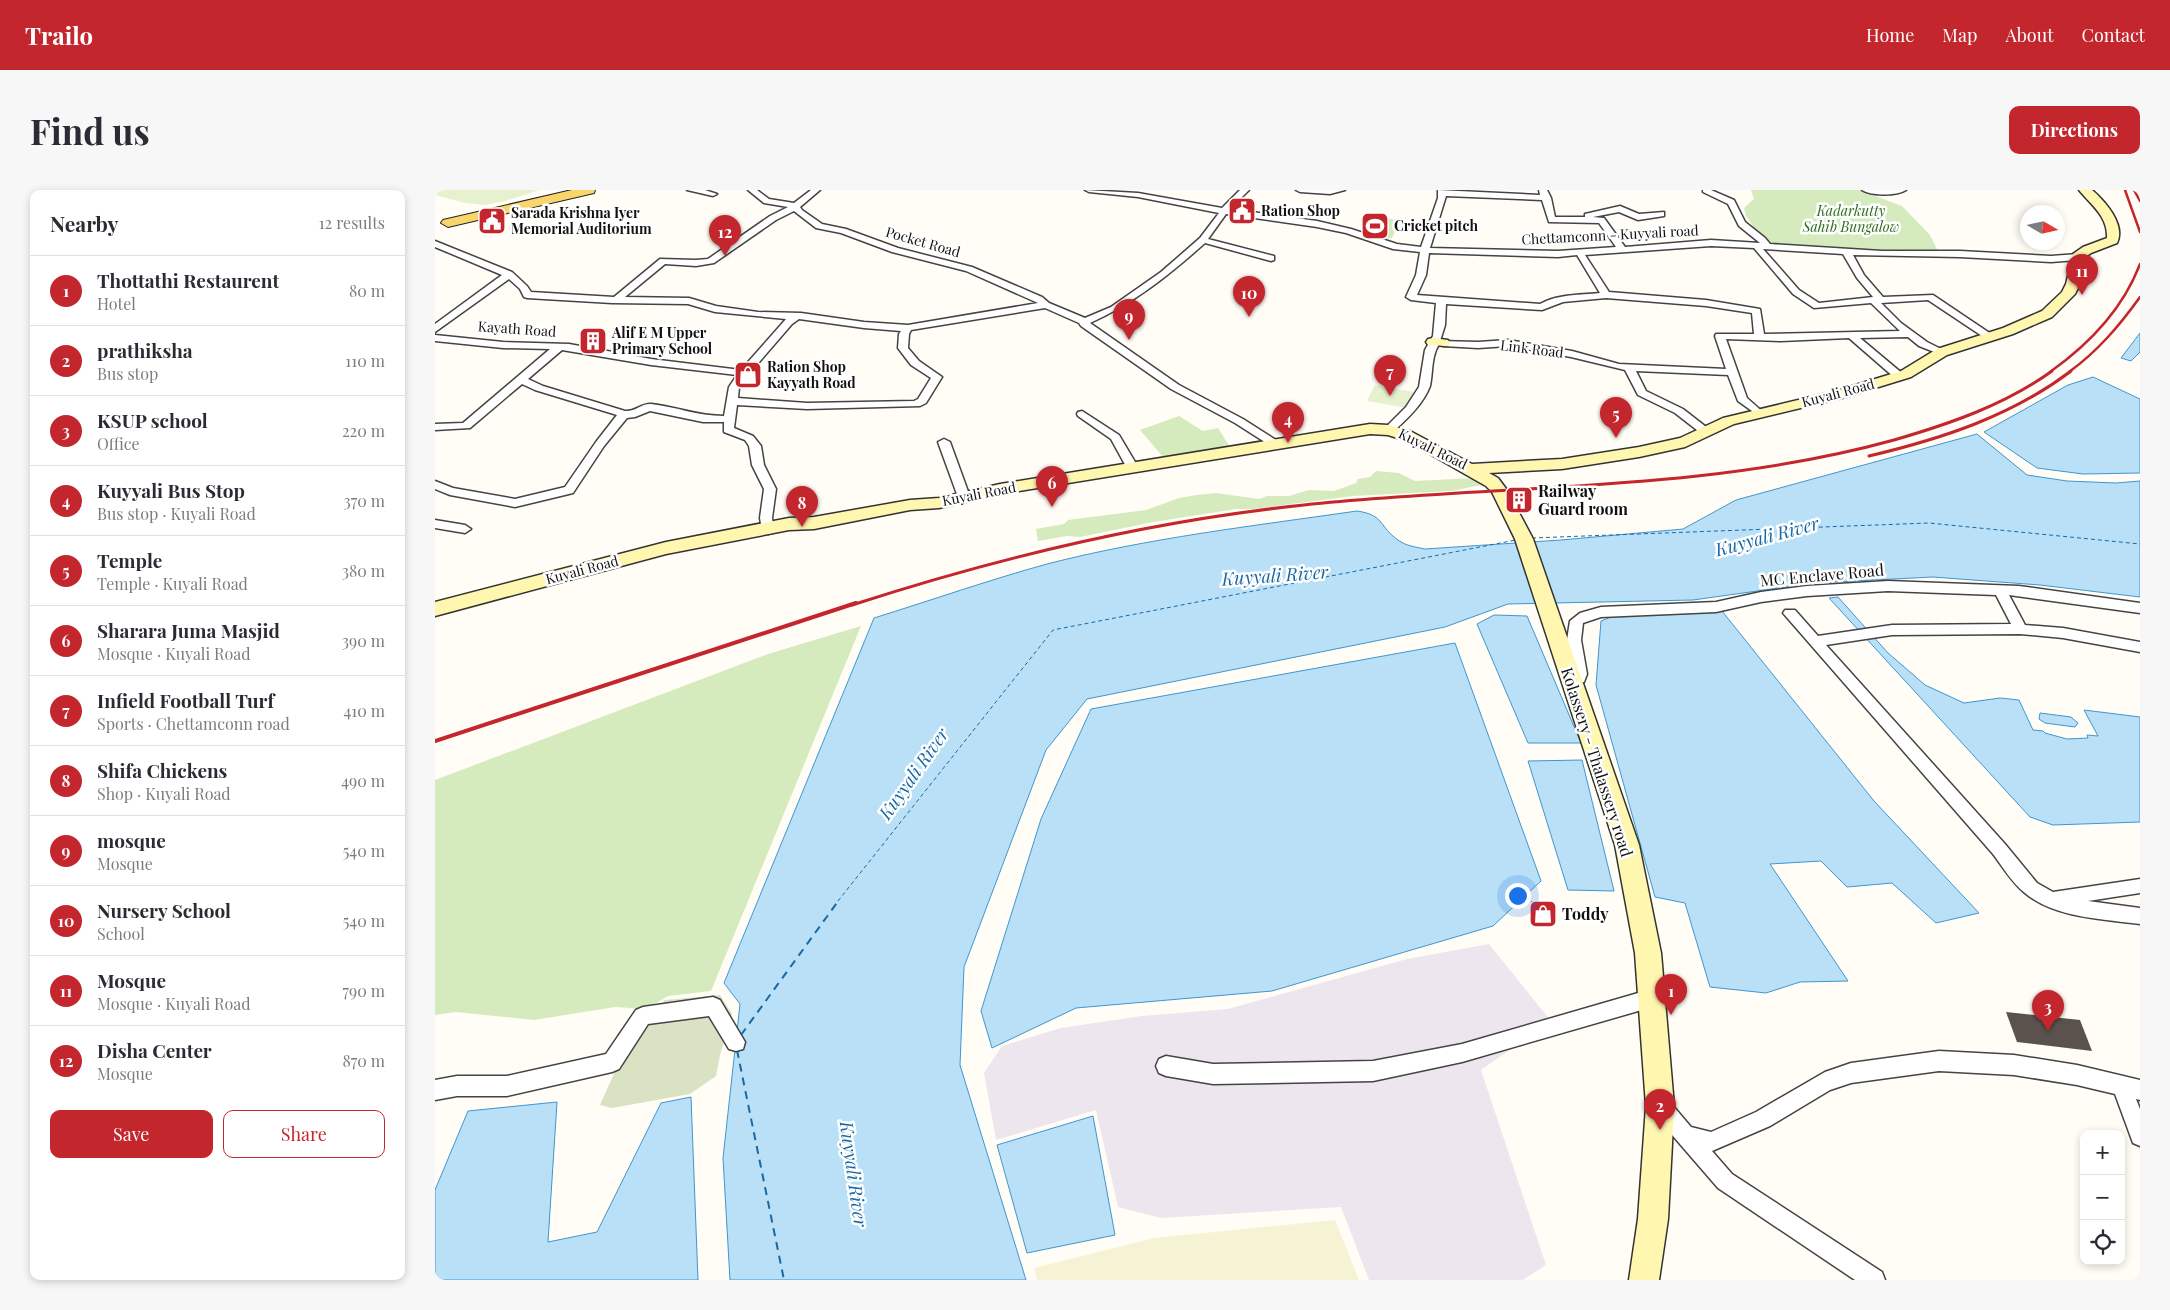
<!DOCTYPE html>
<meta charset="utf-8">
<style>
body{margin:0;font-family:"Playfair Display",serif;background:#f7f7f7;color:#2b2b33}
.controls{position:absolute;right:15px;bottom:15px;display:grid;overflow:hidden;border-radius:10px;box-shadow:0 2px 8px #0003}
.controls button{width:45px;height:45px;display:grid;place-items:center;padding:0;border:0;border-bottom:1px solid #e1e1e2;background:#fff;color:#2b2b33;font:25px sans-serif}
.compass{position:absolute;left:1585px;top:15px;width:45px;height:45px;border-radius:50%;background:#fff;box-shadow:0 2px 8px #0003;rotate:99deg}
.you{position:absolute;left:1082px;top:705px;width:18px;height:18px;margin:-12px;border:4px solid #fff;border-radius:50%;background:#1a73e8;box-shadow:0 0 0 8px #1a73e833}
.badge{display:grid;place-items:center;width:32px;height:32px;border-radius:50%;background:#c4262e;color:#fff;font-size:16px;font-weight:700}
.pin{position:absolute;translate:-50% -41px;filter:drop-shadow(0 1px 2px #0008)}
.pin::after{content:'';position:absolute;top:26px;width:18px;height:15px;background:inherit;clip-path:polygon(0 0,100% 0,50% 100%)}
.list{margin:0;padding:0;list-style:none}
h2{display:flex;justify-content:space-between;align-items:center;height:65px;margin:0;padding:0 20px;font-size:21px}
h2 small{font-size:16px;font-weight:400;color:#7c7c81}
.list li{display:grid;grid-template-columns:32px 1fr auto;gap:15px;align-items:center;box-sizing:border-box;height:70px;padding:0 20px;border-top:1px solid #e1e1e2}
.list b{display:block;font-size:19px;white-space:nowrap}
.list p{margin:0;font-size:16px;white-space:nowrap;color:#7c7c81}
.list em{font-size:16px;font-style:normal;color:#7c7c81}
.actions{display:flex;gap:10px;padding:15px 20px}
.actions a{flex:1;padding:11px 0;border:1px solid #c4262e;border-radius:10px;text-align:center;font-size:18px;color:#c4262e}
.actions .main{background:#c4262e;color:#fff}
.icon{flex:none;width:28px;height:28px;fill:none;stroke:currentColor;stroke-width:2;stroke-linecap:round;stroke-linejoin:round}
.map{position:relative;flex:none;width:1705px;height:1090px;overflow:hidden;border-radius:10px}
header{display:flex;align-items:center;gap:30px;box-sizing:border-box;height:70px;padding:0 25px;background:#c4262e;color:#fff}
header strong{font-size:24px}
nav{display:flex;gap:28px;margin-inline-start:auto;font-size:18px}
.intro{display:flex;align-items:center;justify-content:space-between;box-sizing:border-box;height:120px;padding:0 30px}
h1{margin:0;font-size:35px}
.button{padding:12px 22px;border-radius:10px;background:#c4262e;color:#fff;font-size:18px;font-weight:700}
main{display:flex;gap:30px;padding:0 30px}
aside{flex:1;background:#fff;border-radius:10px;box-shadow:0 2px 8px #0003}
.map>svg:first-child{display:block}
</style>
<header>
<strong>Trailo</strong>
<nav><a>Home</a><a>Map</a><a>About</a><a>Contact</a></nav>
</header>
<div class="intro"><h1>Find us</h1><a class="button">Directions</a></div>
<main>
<aside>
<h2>Nearby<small>12 results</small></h2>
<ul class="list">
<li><span class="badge">1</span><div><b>Thottathi Restaurent</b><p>Hotel</p></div><em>80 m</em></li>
<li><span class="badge">2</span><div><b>prathiksha</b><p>Bus stop</p></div><em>110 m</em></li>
<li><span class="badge">3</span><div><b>KSUP school</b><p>Office</p></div><em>220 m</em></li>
<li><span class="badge">4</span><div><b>Kuyyali Bus Stop</b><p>Bus stop · Kuyali Road</p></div><em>370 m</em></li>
<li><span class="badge">5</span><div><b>Temple</b><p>Temple · Kuyali Road</p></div><em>380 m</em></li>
<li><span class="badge">6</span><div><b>Sharara Juma Masjid</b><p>Mosque · Kuyali Road</p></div><em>390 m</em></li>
<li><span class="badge">7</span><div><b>Infield Football Turf</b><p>Sports · Chettamconn road</p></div><em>410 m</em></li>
<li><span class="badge">8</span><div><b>Shifa Chickens</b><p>Shop · Kuyali Road</p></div><em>490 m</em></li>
<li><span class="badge">9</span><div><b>mosque</b><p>Mosque</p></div><em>540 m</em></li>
<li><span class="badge">10</span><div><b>Nursery School</b><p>School</p></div><em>540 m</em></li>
<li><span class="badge">11</span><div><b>Mosque</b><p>Mosque · Kuyali Road</p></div><em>790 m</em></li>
<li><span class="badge">12</span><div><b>Disha Center</b><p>Mosque</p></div><em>870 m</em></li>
</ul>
<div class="actions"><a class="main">Save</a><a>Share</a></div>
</aside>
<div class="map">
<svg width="1705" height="1090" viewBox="0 0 1705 1090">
<rect width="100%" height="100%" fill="#fffdf5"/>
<polygon fill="#eee6ef" points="1054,754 1116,831 1046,880 1111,1075 1088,1090 934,1090 906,1017 726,1028 683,1017 661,920 561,950 549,883 567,856 626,838 707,826 793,819 972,769"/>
<polygon fill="#f6f3d4" points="900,1030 924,1090 602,1090 599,1078 719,1048"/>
<g fill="#d5ebbd">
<polygon points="1316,0 1424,0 1467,16 1495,45 1502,59 1497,61 1448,62 1383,56 1338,54 1331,51 1322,42 1311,26 1309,18 1319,9"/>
<polygon points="937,27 965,30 957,48 948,49 931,44"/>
<polygon points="744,226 768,241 783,238 795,257 728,267 705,240"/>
<polygon points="941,281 964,283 980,291 1039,288 1046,295 1017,301 918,306 817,319 801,319 718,332 645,347 632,346 603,351 601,339 629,334 633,330 711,320 744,308 762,305 781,303 824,309 832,306 854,306 874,300 899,301 921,293 923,289 935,287"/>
<polygon points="426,436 276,801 233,806 211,819 180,817 99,830 21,822 0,825 0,590 333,464"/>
</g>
<polygon fill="#d9e3c4" points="285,805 297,824 285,865 281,886 255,904 177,918 165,915 191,857 230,810"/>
<g fill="#e6f2cf">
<polygon points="0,0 104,0 71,11 49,15 30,13 0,5"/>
<polygon points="940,195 979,202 972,218 932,211"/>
</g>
<g fill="#b9e0f7" stroke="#3f96cf">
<polygon points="1705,143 1705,162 1696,171 1686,168"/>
<polygon points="1658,187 1705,209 1705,283 1648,284 1602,278 1549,242 1633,195"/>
<path d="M 1542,244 L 1592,285 L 1632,291 L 1681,293 L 1705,291 L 1705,407 L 1605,395 L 1498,387 L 1380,393 L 1258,410 L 1073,414 L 1010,437 L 652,509 L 611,560 L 529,777 L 525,875 L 591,1090 L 295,1090 L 288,968 L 305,814 L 289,793 L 439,428 C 497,410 554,390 612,374 C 713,348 818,336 922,321 C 950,325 944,337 963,350 C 971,356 981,357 990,359 L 1126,350 L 1248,339 L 1301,310 Z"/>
<polygon points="1403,407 1453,463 1490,495 1529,513 1565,508 1584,510 1598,540 1608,541 1610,543 1632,549 1653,548 1652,545 1663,546 1649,520 1705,527 1705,632 1618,635 1595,627 1394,408"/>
<polygon points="1287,421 1439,611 1544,723 1501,733 1457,693 1412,697 1386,671 1335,674 1413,791 1365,792 1331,803 1275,797 1250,713 1220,707 1161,495 1166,431 1178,426"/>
<polygon points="1059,425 1092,426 1146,553 1093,553 1042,434"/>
<polygon points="1020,453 1106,691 1058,736 837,801 641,818 557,858 546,821 606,629 656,519"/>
<polygon points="1605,523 1636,527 1643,533 1640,537 1610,533 1604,529"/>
<polygon points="1147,570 1179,701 1133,700 1093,571"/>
<polygon points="256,907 263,1090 0,1090 0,1000 33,921 122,912 113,1052 162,1042 226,913"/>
<polygon points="658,926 680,1045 592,1063 562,955"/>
</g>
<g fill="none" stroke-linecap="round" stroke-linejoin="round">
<g stroke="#1768a6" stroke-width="1" stroke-dasharray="4 3" stroke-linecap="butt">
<polyline points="1097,348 1494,333 1705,354"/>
<polyline points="403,711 618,440 1081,350"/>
</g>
<g stroke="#1768a6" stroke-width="2" stroke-dasharray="8 6" stroke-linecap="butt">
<polyline points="306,845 404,710"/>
<polyline points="302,860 349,1090"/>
</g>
</g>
<g fill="#5a524d">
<polygon points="158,144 171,147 161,156 146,154"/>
<polygon points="1096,711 1120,716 1120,736 1095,732"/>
<polygon points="1571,822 1645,830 1657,861 1582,852"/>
</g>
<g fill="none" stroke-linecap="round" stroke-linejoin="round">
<defs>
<g id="street">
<polygon points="252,0 270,0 282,4 278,6"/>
<path d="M 313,0 L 322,0 L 334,9 L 359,13 L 376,0 L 385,0 L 365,17 L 367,20 L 387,34 L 411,39 L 463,58 L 537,77 L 607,107 L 614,113 L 650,128 L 676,117 L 726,82 L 765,48 L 784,23 L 703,7 L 654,2 L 650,0 L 703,3 L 787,18 L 805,0 L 814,0 L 795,19 L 882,31 L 916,39 L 962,54 L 986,57 L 1003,8 L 1003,0 L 1105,5 L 1104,0 L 1112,0 L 1116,8 L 1120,27 L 1150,27 L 1150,24 L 1185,16 L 1204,24 L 1229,22 L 1229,26 L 1203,30 L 1184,22 L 1158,27 L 1169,28 L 1190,57 L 1276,50 L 1325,53 L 1304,36 L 1293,14 L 1268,2 L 1268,0 L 1276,0 L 1299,10 L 1310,32 L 1330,48 L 1335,54 L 1447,61 L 1525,61 L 1616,66 L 1643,64 L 1648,67 L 1643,70 L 1616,72 L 1525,67 L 1418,65 L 1429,85 L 1448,107 L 1498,105 L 1559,146 L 1558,148 L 1550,148 L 1493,110 L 1446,113 L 1466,133 L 1492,152 L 1512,162 L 1507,165 L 1484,156 L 1473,147 L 1425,148 L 1468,184 L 1469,186 L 1464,189 L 1460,188 L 1414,148 L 1346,151 L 1291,149 L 1312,208 L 1329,223 L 1324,226 L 1303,211 L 1293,185 L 1201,181 L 1211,201 L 1248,219 L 1275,240 L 1277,242 L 1275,244 L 1267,244 L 1240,223 L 1203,205 L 1190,180 L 1136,167 L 1073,156 L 1043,158 L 1008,156 L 1004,154 C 996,167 998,182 995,196 C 989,213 972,229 959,241 L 955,242 L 949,239 L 971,217 L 984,197 L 990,160 L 998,146 L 1001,113 L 976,110 L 971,107 L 981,85 L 985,62 L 958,59 L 911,43 L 882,37 L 791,24 L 773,49 L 839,66 L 839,70 L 836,71 L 770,53 C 734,85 698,114 655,133 L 744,195 L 808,229 L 844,252 L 846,254 L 844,256 L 836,256 L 800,233 L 736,199 L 646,136 L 644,133 L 610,118 L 476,140 L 474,144 L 473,158 L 484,171 L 507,187 L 491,213 L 485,216 L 372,219 L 302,215 L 299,238 L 318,246 L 326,256 L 329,275 L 341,299 L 337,328 L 339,340 L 337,343 L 333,344 L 327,340 L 325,328 L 329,299 L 317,275 L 314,256 L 310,250 L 289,242 L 289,232 L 268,232 L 215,221 L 200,227 L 192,228 L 169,256 L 138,303 L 80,317 L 15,305 L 0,299 L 0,291 L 18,298 L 80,309 L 130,297 L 161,252 L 182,225 L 100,200 L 87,194 L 35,238 L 0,240 L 0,234 L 28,233 L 115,159 L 68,158 L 0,151 L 0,145 L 68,152 L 134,154 L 216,169 L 306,180 L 351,129 L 280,122 L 253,114 L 177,113 L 92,108 L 89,107 L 85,99 L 74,89 L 0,142 L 0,134 L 67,85 L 0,57 L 0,51 L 77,82 L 92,96 L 96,102 L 179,107 L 225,69 L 261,70 L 273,69 L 335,26 L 353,17 L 329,13 ZM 1011,6 L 1107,10 L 1114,32 L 1164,33 L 1181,57 L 1123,61 L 995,58 ZM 359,21 L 381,38 L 406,43 L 457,62 L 531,81 L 603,113 L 473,135 L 429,132 L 366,123 L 323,122 L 281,116 L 254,108 L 190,107 L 230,74 L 261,76 L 279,73 L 341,30 ZM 1276,56 L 1319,58 L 1358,104 L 1379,118 L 1436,113 L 1465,141 L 1329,144 L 1325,119 L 1271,110 L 1174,102 L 1150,65 ZM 1328,59 L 1408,64 L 1422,88 L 1438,107 L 1384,113 L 1364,100 ZM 994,63 L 1123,67 L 1142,65 L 1165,103 C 1145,105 1123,104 1105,114 L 982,105 L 991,85 ZM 1171,108 L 1271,116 L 1317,123 L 1319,144 L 1281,144 L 1280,146 L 1291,179 L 1184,174 L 1137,161 L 1073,150 L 1043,152 L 1005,151 L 1010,135 L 1011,114 L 1107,120 L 1128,112 ZM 364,129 L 429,138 L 466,141 L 464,144 L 463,158 L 476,175 L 496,188 L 483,209 L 479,211 L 372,213 L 303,208 L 304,197 L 313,185 L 357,134 ZM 127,160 L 216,175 L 302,185 L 294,197 L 289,226 C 261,226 243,217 216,214 C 207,213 200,222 190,221 L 108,196 L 93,189 Z"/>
<polygon points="861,0 910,0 895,4 865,2"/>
<path d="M 1427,0 L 1471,0 C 1462,6 1436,6 1427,0 Z"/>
<polygon points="647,221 684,245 703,277 701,280 693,280 676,249 643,226 642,224 643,222"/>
<polygon points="509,249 515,252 535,307 533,310 529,311 523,307 503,252"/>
<polygon points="0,330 30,335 36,339 30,343 0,338"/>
<path d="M 1453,391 L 1584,396 L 1705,413 L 1705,423 L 1574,405 L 1590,435 L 1628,438 L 1705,452 L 1705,462 L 1628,448 L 1585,444 L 1457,445 L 1391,455 L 1570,654 L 1602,693 L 1618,702 L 1705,689 L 1705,703 L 1653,711 L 1705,718 L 1705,734 C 1668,729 1620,728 1590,703 C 1577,693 1568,677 1558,664 L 1348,423 L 1350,420 L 1360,420 L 1383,446 L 1457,435 L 1576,434 L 1561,405 L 1453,401 L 1372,406 L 1326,412 L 1281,422 L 1166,427 L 1148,433 L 1146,450 L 1152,484 L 1149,492 L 1144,493 L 1130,492 L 1128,488 L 1130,484 L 1138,483 L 1132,450 L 1135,431 L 1145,423 L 1166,417 L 1281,412 L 1326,402 L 1372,396 Z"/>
<polygon points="1217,799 1223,802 1226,808 1223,814 1217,817 1027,872 938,891 778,894 731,886 724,883 721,876 724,869 731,866 778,874 938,871 1027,854"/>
<polygon points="278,807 285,810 310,852 308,859 301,861 294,859 274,826 213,834 184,879 177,882 72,906 22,906 0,910 0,890 22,886 72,886 171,864 201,820 208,817"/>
<polygon points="1504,861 1579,865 1642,875 1705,890 1705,910 1701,909 1705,919 1705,956 1698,953 1680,904 1642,895 1579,885 1504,881 1416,893 1395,900 1335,936 1277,961 1297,984 1447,1082 1450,1090 1420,1090 1283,998 1219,924 1216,917 1219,910 1226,907 1233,910 1256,937 1276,942 1321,922 1390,882 1416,873"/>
</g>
<g id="secondary">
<path d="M 1644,0 L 1657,0 C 1670,11 1691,35 1682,53 L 1656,63 L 1649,68 L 1645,94 L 1640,104 L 1617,127 L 1578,144 L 1512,165 L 1476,187 L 1411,207 L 1299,234 L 1250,257 L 1204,267 L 1127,279 L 1054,283 L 1063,288 L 1072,300 L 1098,349 L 1204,655 L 1226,763 L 1239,916 L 1233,1029 L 1224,1090 L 1194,1090 L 1203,1029 L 1211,916 L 1200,763 L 1180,655 L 1080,349 L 1057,302 L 1051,296 L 972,251 L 953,245 L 935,244 L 565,304 L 504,318 L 475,320 L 379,339 L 354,340 L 231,364 L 0,426 L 0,412 L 231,352 L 354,328 L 379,327 L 475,310 L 504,308 L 565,294 L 935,234 L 953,235 L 975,241 L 1037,274 L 1127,269 L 1204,257 L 1245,248 L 1288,228 L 1401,201 L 1466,181 L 1502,159 L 1568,138 L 1607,121 L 1627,102 L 1631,94 L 1638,64 L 1648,57 L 1672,48 C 1673,26 1656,15 1644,0 Z"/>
<polygon points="998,148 1013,150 1015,153 1013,156 993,155 991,152 993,149"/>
</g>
<polygon id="primary" points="137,0 160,0 159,3 13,37 6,33 8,30"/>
</defs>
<use href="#street" stroke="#444" stroke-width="3"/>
<use href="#secondary" stroke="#333" stroke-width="3"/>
<use href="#primary" stroke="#222" stroke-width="2"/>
<use href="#street" fill="#fff" fill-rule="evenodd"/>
<use href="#secondary" fill="#fff6b0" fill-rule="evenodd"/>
<use href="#primary" fill="#f9d66b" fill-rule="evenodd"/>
<g stroke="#c4262e" stroke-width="2.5">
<polyline points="1690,0 1705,42"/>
<polyline points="1699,0 1705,11"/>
<path d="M 1615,182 C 1653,155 1688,119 1705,74"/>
<path d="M 1634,182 C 1663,161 1684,136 1705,107"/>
</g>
<g stroke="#c4262e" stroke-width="3">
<path d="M 1434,266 C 1506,249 1577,226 1636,181"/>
<path d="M 417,415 C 565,367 715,331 869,315 C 1066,294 1267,303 1459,250 C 1514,234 1570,215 1617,181"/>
</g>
<polyline stroke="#c4262e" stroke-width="4" points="0,551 421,413"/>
</g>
<defs>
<symbol id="civic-square" viewBox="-11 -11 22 22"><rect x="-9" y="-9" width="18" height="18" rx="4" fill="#c4262e" stroke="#fff"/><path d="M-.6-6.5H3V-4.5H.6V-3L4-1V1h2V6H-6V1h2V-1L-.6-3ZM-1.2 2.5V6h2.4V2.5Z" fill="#fff"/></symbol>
<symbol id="stadium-square" viewBox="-11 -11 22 22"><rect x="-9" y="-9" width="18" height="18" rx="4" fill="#c4262e" stroke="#fff"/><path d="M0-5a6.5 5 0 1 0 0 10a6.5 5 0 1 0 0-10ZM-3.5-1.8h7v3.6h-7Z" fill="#fff"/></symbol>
<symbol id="building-square" viewBox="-11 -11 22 22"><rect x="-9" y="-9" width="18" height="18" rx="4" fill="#c4262e" stroke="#fff"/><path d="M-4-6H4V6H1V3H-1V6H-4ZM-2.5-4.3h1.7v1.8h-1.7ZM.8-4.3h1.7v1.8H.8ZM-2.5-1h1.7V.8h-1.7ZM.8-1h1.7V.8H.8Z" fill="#fff"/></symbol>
<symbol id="shop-square" viewBox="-11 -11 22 22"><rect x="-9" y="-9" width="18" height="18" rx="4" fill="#c4262e" stroke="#fff"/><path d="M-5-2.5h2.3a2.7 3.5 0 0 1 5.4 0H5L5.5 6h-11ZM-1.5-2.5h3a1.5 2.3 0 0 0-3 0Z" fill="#fff"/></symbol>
</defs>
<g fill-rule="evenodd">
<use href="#civic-square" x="791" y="5" width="32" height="32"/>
<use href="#civic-square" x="41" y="15" width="32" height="32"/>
<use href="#stadium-square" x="924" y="20" width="32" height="32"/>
<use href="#building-square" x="142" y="135" width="32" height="32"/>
<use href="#shop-square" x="297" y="169" width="32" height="32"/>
<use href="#building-square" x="1068" y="294" width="32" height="32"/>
<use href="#shop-square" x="1092" y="708" width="32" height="32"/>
</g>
<g text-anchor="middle" stroke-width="5" stroke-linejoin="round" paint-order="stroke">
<g font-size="14" font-weight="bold" fill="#111" stroke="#fff" text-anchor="start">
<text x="826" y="26">Ration Shop</text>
<text x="76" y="28">Sarada Krishna Iyer<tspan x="76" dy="16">Memorial Auditorium</tspan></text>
<text x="959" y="41">Cricket pitch</text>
<text x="177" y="148">Alif E M Upper<tspan x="177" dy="16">Primary School</tspan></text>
<text x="332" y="182">Ration Shop<tspan x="332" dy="16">Kayyath Road</tspan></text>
</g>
<g font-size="14" font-style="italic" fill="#2f6b1f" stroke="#fff">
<text x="1416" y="26">Kadarkutty<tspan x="1416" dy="16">Sahib Bungalow</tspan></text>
</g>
<g font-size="14" fill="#111" stroke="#fff">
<text transform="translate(1175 45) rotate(-3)" y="5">Chettamconn - Kuyyali road</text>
<text transform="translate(488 52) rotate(16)" y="5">Pocket Road</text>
<text transform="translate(82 139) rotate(4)" y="5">Kayath Road</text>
<text transform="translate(1097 159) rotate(7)" y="5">Link Road</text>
<text transform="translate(1403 203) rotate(-15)" y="5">Kuyali Road</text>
<text transform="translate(998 259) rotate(26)" y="5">Kuyali Road</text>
<text transform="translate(544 304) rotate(-11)" y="5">Kuyali Road</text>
<text transform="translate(147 380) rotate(-15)" y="5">Kuyali Road</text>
</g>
<g font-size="16" font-weight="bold" fill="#111" stroke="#fff" text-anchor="start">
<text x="1103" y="307">Railway<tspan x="1103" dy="18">Guard room</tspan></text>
<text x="1127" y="730">Toddy</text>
</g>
<g font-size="16" fill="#111" stroke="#fff">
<text transform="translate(1387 385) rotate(-5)" y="6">MC Enclave Road</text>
<text transform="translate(1162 572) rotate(72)" y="6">Kolassery - Thalassery road</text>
</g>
<g font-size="18" font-style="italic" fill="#1768a6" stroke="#fff">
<text transform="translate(1332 347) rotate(-15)" y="6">Kuyyali River</text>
<text transform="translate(840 386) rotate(-4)" y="6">Kuyyali River</text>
<text transform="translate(479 584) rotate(-55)" y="6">Kuyyali River</text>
<text transform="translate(418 984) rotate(82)" y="6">Kuyyali River</text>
</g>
</g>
</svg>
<div class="controls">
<button>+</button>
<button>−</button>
<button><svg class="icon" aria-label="locate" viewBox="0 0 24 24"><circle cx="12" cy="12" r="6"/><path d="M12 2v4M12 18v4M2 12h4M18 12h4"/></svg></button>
</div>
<svg class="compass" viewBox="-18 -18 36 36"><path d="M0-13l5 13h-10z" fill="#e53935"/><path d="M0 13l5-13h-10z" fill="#7c7c81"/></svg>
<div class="you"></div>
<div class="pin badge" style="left:1236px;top:825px">1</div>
<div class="pin badge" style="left:1225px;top:940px">2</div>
<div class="pin badge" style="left:1613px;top:841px">3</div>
<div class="pin badge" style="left:853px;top:253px">4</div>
<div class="pin badge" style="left:1181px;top:248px">5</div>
<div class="pin badge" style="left:617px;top:317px">6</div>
<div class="pin badge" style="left:955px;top:206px">7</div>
<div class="pin badge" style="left:367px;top:337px">8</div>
<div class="pin badge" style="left:694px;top:150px">9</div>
<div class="pin badge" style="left:814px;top:127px">10</div>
<div class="pin badge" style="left:1647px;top:105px">11</div>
<div class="pin badge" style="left:290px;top:66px">12</div>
</div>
</main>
